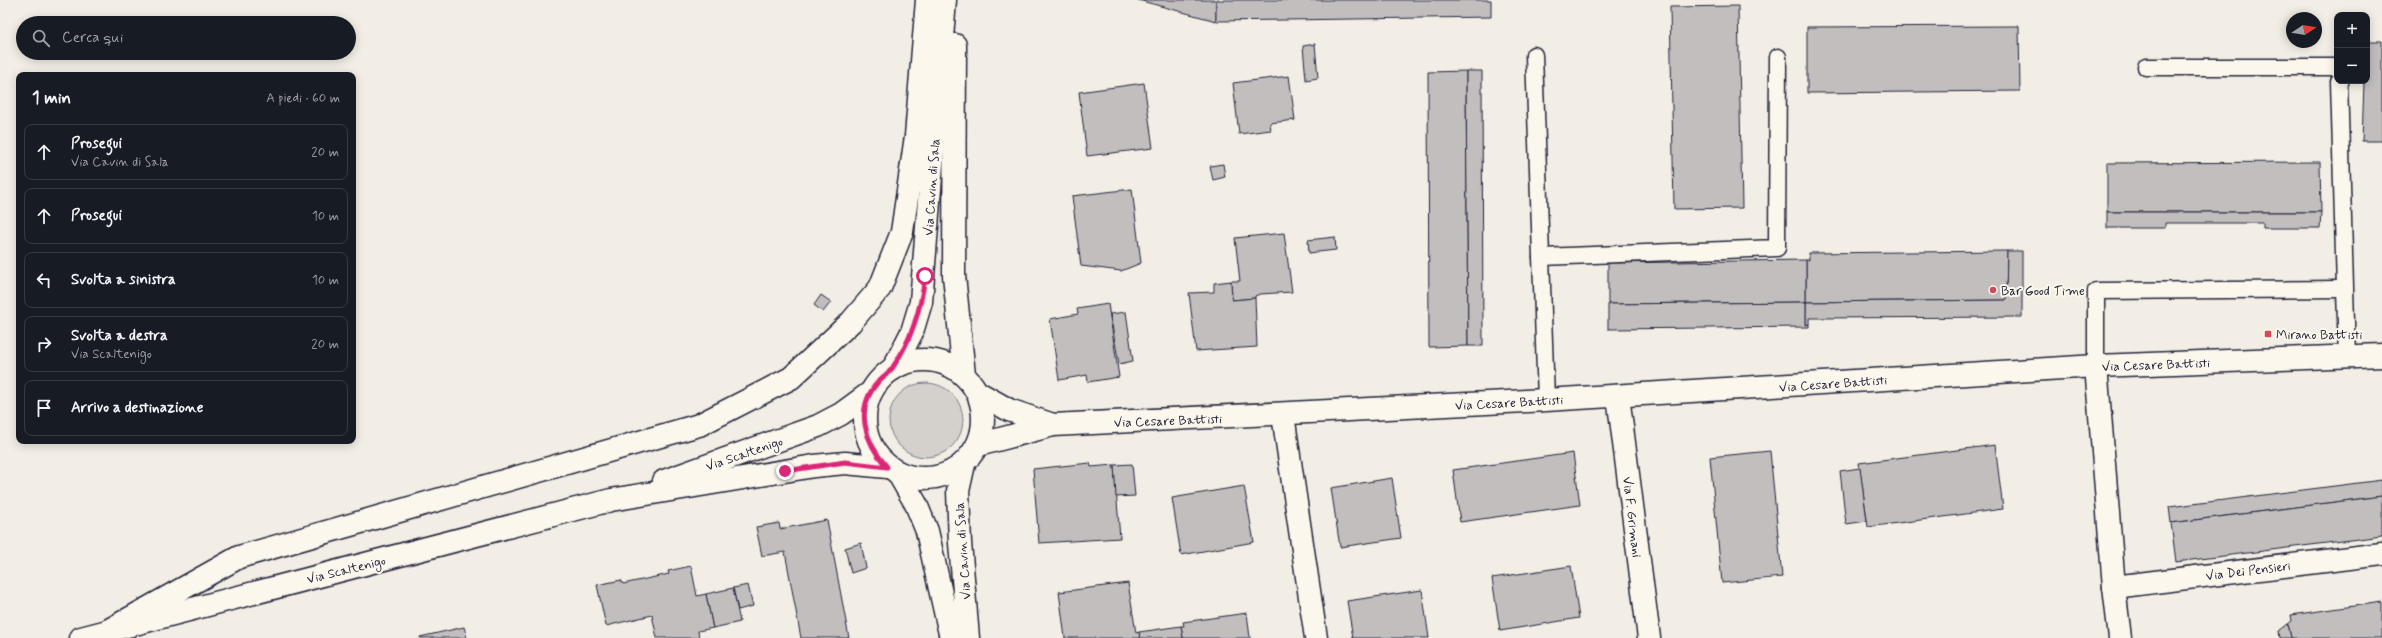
<!DOCTYPE html>
<html lang="it">
<meta charset="utf-8">
<style>
body{margin:0;font-family:Mynerve,sans-serif;background:#242831;color:#f1f3f6}
.controls{position:absolute;right:12px;top:12px;display:grid;overflow:hidden;border-radius:8px;box-shadow:0 2px 10px #0003}
.controls button{width:36px;height:36px;display:grid;place-items:center;padding:0;border:0;border-bottom:1px solid #363941;background:#171b24;color:#f1f3f6;font:20px sans-serif}
.compass{position:absolute;left:2286px;top:12px;width:36px;height:36px;border-radius:50%;background:#171b24;box-shadow:0 2px 10px #0003;rotate:78deg}
.stop{position:absolute;width:12px;height:12px;margin:-9px;border:3px solid #db2777;border-radius:50%;background:#fff}
.stop.end{background:#db2777;border-color:#fff;box-shadow:0 1px 4px #0008}
.list{margin:0;padding:0;list-style:none}
h2{display:flex;justify-content:space-between;align-items:center;height:52px;margin:0;padding:0 16px;font-size:17px}
h2 small{font-size:13px;font-weight:400;color:#9ea1a6}
.list li{display:grid;grid-template-columns:26px 1fr auto;gap:12px;align-items:center;box-sizing:border-box;height:56px;margin:0 8px 8px;padding:0 8px;border:1px solid #363941;border-radius:8px}
.list b{display:block;font-size:15px;white-space:nowrap}
.list p{margin:0;font-size:13px;white-space:nowrap;color:#9ea1a6}
.list em{font-size:13px;font-style:normal;color:#9ea1a6}
.icon{flex:none;width:22px;height:22px;fill:none;stroke:currentColor;stroke-width:2;stroke-linecap:round;stroke-linejoin:round}
.map{position:relative;flex:none;width:2382px;height:638px;overflow:hidden}
.search{position:absolute;background:#171b24;box-shadow:0 2px 10px #0003;left:16px;top:16px;width:340px;height:44px;display:flex;align-items:center;gap:10px;box-sizing:border-box;padding:0 14px;border-radius:22px;color:#9ea1a6;font-size:15px}
.panel{position:absolute;background:#171b24;box-shadow:0 2px 10px #0003;left:16px;top:72px;width:340px;height:372px;border-radius:8px}
.map>svg:first-child{display:block}
</style>
<div class="map">
<svg width="2382" height="638" viewBox="0 0 2382 638">
<rect width="100%" height="100%" fill="#f2eee5"/>
<filter id="ink" filterUnits="userSpaceOnUse"><feTurbulence type="fractalNoise" baseFrequency=".025" numOctaves="2"/><feDisplacementMap in="SourceGraphic" scale="8" xChannelSelector="R" yChannelSelector="G"/><feConvolveMatrix kernelMatrix="1 2 1 2 8 2 1 2 1" color-interpolation-filters="sRGB"/></filter>
<g filter="url(#ink)">
<circle fill="#d4d1cc" stroke="#7b7a84" cx="926" cy="420" r="37"/>
<g fill="#c2bebe" stroke="#22223b">
<polygon points="1138,0 1216,0 1216,21"/>
<polygon points="1216,0 1491,0 1491,17 1216,21"/>
<polygon points="1738,6 1742,208 1674,209 1670,7"/>
<polygon points="2019,26 2020,91 1807,93 1807,27"/>
<polygon points="2367,41 2382,41 2382,141 2362,141 2364,81 2367,81"/>
<polygon points="1315,44 1318,78 1306,80 1303,46"/>
<polygon points="1466,71 1468,346 1429,347 1428,72"/>
<polygon points="1466,71 1482,71 1483,346 1468,346"/>
<polygon points="1289,76 1295,120 1270,123 1271,130 1239,134 1233,83"/>
<polygon points="1144,83 1153,148 1087,156 1079,92"/>
<polygon points="2320,162 2321,212 2107,212 2107,163"/>
<polygon points="1223,164 1225,177 1213,180 1210,166"/>
<polygon points="1132,189 1141,263 1121,271 1081,266 1072,196"/>
<polygon points="2107,212 2321,212 2320,228 2263,228 2263,223 2165,223 2165,228 2107,228"/>
<polygon points="1284,233 1292,292 1260,294 1255,296 1255,298 1232,300 1231,281 1240,281 1235,238"/>
<polygon points="1335,237 1336,250 1309,253 1308,240"/>
<polygon points="2007,251 2006,300 1806,302 1806,260 1809,260 1809,253"/>
<polygon points="2007,251 2022,251 2022,317 1809,318 1809,324 1806,325 1806,302 2006,300"/>
<polygon points="1806,260 1806,302 1608,304 1608,263"/>
<polygon points="1231,281 1232,300 1255,298 1257,347 1196,351 1189,293 1214,292 1214,283"/>
<polygon points="821,295 831,302 823,312 814,305"/>
<polygon points="1806,302 1806,325 1809,324 1809,327 1608,329 1608,304"/>
<polygon points="1108,304 1119,377 1088,382 1087,375 1059,380 1050,319 1078,314 1077,309"/>
<polygon points="1126,312 1133,361 1119,364 1110,314"/>
<polygon points="1995,445 2003,509 1868,527 1859,463"/>
<polygon points="1770,451 1782,577 1722,583 1710,457"/>
<polygon points="1573,453 1580,505 1460,522 1453,470"/>
<polygon points="1090,463 1091,467 1114,465 1120,538 1039,543 1033,469"/>
<polygon points="1132,464 1135,496 1116,497 1114,465"/>
<polygon points="1860,468 1867,521 1846,524 1840,471"/>
<polygon points="1392,478 1401,538 1340,547 1331,488"/>
<polygon points="2382,480 2382,496 2171,523 2169,507"/>
<polygon points="1244,486 1254,542 1181,555 1172,498"/>
<polygon points="2382,496 2382,536 2176,562 2171,523"/>
<polygon points="827,520 849,638 801,638 785,552 762,556 756,527 779,523 780,529"/>
<polygon points="861,543 866,568 851,573 845,548"/>
<polygon points="691,566 697,596 706,594 713,628 698,631 699,638 657,638 652,615 606,626 597,585 621,580 623,584 669,574 668,571"/>
<polygon points="1571,566 1579,618 1500,631 1492,578"/>
<polygon points="1128,583 1136,633 1139,632 1140,638 1065,638 1059,592"/>
<polygon points="748,585 753,606 738,610 733,588"/>
<polygon points="733,588 740,622 713,628 706,594"/>
<polygon points="1422,590 1429,638 1353,638 1347,601"/>
<polygon points="2382,602 2382,638 2291,638 2288,624 2292,621 2291,615"/>
<polygon points="1247,613 1250,638 1183,638 1181,626 1184,626 1183,622"/>
<polygon points="2288,624 2291,638 2280,638 2279,631"/>
<polygon points="1181,626 1183,638 1140,638 1139,632"/>
<polygon points="464,627 467,638 420,638 420,637"/>
</g>
<g fill="none" stroke-linecap="round" stroke-linejoin="round">
<defs>
<g id="lane">
<polyline points="1534,55 1546,400"/>
<polyline points="2146,67 2337,67"/>
<polyline points="2339,81 2347,357"/>
<polyline points="1541,257 1777,248 1778,57"/>
<polyline points="2096,366 2096,291 2343,289"/>
</g>
<g id="street">
<polyline points="2096,366 2114,587 2120,638"/>
<polyline points="1618,396 1649,638"/>
<polyline points="1283,415 1316,638"/>
<polyline points="2114,587 2382,554"/>
</g>
<g id="secondary">
<polyline points="955,45 954,275 964,375"/>
<circle cx="924" cy="419" r="59"/>
<polyline points="893,369 912,332 921,302 945,0"/>
<polyline points="977,392 1009,410 1053,425"/>
<polyline points="978,445 1053,425 1546,400 2096,366 2382,355"/>
<polyline points="964,464 958,491 960,543 968,638"/>
<polyline points="898,473 916,504 927,531 951,638"/>
<polyline points="664,481 818,426 841,414 871,392"/>
<polyline points="109,630 239,557 699,425 791,378 851,322 880,288 902,232 916,136 927,0"/>
<polyline points="81,638 611,500 814,466 845,463 887,467"/>
</g>
</defs>
<use href="#lane" stroke="#22223b" stroke-width="19"/>
<use href="#street" stroke="#22223b" stroke-width="25"/>
<use href="#secondary" stroke="#22223b" stroke-width="25"/>
<use href="#lane" stroke="#fbf7ec" stroke-width="16"/>
<use href="#street" stroke="#fbf7ec" stroke-width="22"/>
<use href="#secondary" stroke="#fbf7ec" stroke-width="22"/>
</g>
</g>
<g fill="none" stroke-linecap="round" stroke-linejoin="round" filter="url(#ink)">
<path stroke="#db2777" stroke-width="5" d="M 785,471 L 845,462 L 887,467 C 866,443 853,410 878,382 C 882,376 890,373 893,367 C 912,339 921,309 925,276"/>
</g>
<g fill="#d1495b" stroke="#fbf7ec" stroke-width="1.5">
<circle cx="1993" cy="290" r="4"/>
<rect x="2264" y="330" width="8" height="8" rx="2"/>
</g>
<g text-anchor="middle" stroke-width="4" stroke-linejoin="round" paint-order="stroke">
<g font-size="13" fill="#22223b" stroke="#fbf7ec">
<text transform="translate(931 187) rotate(-86)" y="5">Via Cavin di Sala</text>
<text transform="translate(2156 364) rotate(-2)" y="5">Via Cesare Battisti</text>
<text transform="translate(1833 383) rotate(-4)" y="5">Via Cesare Battisti</text>
<text transform="translate(1509 402) rotate(-3)" y="5">Via Cesare Battisti</text>
<text transform="translate(1168 420) rotate(-2)" y="5">Via Cesare Battisti</text>
<text transform="translate(744 453) rotate(-19)" y="5">Via Scaltenigo</text>
<text transform="translate(1633 517) rotate(83)" y="5">Via F. Grimani</text>
<text transform="translate(962 551) rotate(-94)" y="5">Via Cavin di Sala</text>
<text transform="translate(346 569) rotate(-14)" y="5">Via Scaltenigo</text>
<text transform="translate(2248 570) rotate(-7)" y="5">Via Dei Pensieri</text>
</g>
<g font-size="13" fill="#22223b" stroke="#fbf7ec" text-anchor="start">
<text x="2001" y="295">Bar Good Time</text>
<text x="2276" y="339">Mirano Battisti</text>
</g>
</g>
</svg>
<div class="controls">
<button>+</button>
<button>−</button>
</div>
<svg class="compass" viewBox="-18 -18 36 36"><path d="M0-13l5 13h-10z" fill="#e53935"/><path d="M0 13l5-13h-10z" fill="#9ea1a6"/></svg>
<div class="stop" style="left:925px;top:276px"></div>
<div class="stop end" style="left:785px;top:471px"></div>
<div class="search"><svg class="icon" aria-label="search" viewBox="0 0 24 24"><circle cx="10" cy="10" r="6"/><path d="M15 15l6 6"/></svg>Cerca qui</div>
<section class="panel">
<h2>1 min<small>A piedi · 60 m</small></h2>
<ul class="list">
<li><svg class="icon" aria-label="ahead" viewBox="0 0 24 24"><path d="M12 20V5M6 11l6-6 6 6"/></svg><div><b>Prosegui</b><p>Via Cavin di Sala</p></div><em>20 m</em></li>
<li><svg class="icon" aria-label="ahead" viewBox="0 0 24 24"><path d="M12 20V5M6 11l6-6 6 6"/></svg><div><b>Prosegui</b></div><em>10 m</em></li>
<li><svg class="icon" aria-label="left" viewBox="0 0 24 24"><path d="M17 20v-9H6M10 6l-5 5 5 5"/></svg><div><b>Svolta a sinistra</b></div><em>10 m</em></li>
<li><svg class="icon" aria-label="right" viewBox="0 0 24 24"><path d="M7 20v-9h11M14 6l5 5-5 5"/></svg><div><b>Svolta a destra</b><p>Via Scaltenigo</p></div><em>20 m</em></li>
<li><svg class="icon" aria-label="arrive" viewBox="0 0 24 24"><path d="M6 21V4h12l-3 4 3 4H6"/></svg><div><b>Arrivo a destinazione</b></div></li>
</ul>
</section>
</div>
